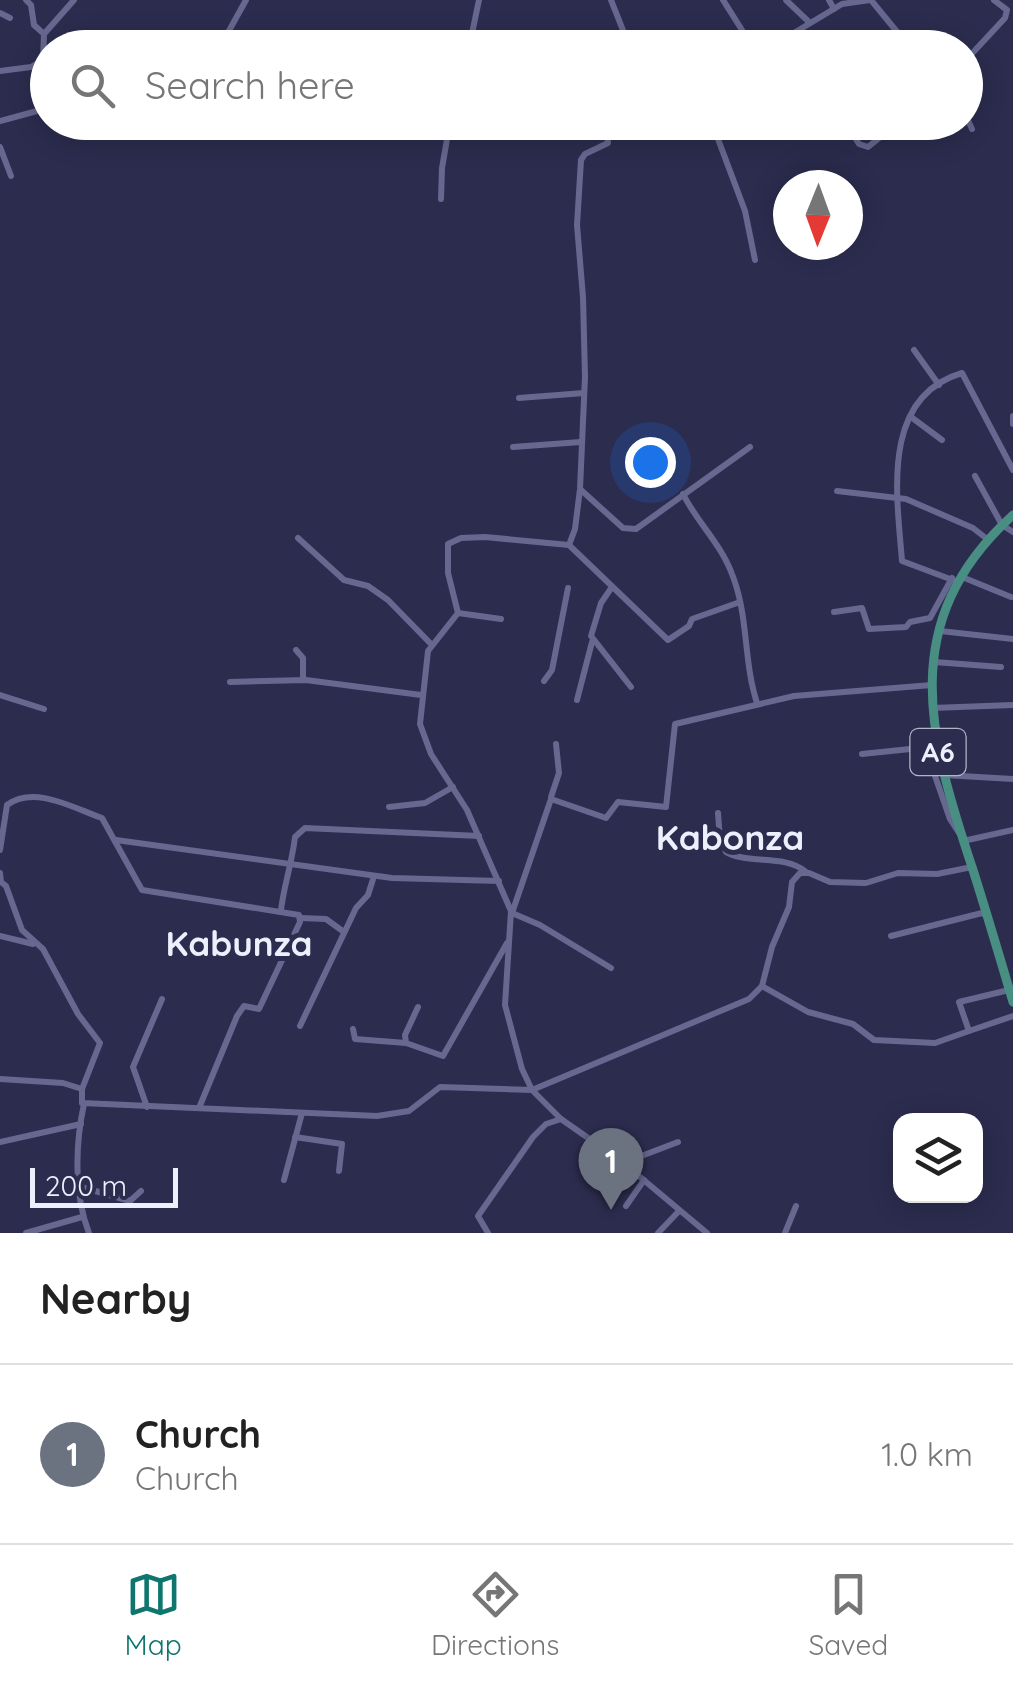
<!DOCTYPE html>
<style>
body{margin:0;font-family:Quicksand,sans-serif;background:#f6f6f6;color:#222}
.controls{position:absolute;right:30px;bottom:30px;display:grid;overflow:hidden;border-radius:20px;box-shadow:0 5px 25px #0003}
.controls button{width:90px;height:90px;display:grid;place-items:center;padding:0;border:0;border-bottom:2px solid #e0e0e0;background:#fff;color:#222;font:50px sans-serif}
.compass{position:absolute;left:773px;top:170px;width:90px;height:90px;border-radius:50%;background:#fff;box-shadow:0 5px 25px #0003;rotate:181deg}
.scale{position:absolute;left:30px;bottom:25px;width:148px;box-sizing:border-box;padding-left:10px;border:5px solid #eeeffd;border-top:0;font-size:28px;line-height:35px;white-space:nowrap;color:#eeeffd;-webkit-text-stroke:8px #2c2c4f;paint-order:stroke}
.you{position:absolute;left:650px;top:462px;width:35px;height:35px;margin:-25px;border:8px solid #fff;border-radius:50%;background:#1a73e8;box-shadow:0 0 0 15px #1a73e833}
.badge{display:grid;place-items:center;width:65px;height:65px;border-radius:50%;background:#0f766e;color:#fff;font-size:32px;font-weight:700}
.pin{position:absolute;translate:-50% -82px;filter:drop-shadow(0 2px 5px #0008)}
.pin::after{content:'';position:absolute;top:52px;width:35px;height:30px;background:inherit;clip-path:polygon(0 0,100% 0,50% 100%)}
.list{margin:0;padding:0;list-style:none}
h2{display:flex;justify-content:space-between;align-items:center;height:130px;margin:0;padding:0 40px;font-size:42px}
h2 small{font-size:32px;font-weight:400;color:#767676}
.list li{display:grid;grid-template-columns:65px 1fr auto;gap:30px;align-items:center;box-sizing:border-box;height:180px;padding:0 40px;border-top:2px solid #e0e0e0}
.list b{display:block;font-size:38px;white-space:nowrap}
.list p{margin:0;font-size:32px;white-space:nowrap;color:#767676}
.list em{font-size:32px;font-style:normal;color:#767676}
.icon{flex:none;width:55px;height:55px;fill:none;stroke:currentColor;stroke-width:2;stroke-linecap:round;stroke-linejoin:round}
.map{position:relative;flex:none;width:1013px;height:1233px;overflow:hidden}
.search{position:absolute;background:#fff;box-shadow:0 5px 25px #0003;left:30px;right:30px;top:30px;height:110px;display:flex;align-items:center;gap:25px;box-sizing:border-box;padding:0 35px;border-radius:55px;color:#767676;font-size:38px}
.sheet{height:310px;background:#fff}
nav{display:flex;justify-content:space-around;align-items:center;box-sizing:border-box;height:140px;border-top:2px solid #e0e0e0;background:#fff;font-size:28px;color:#767676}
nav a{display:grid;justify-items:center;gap:5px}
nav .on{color:#0f766e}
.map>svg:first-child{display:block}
</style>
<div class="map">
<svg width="1013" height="1233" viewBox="0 0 1013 1233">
<rect width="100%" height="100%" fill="#2c2c4f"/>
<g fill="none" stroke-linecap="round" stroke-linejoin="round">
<g stroke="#676890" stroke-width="6">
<polyline points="26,0 31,5 34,25 44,34"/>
<polyline points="611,0 630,48"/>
<polyline points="723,0 747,38"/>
<polyline points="786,0 810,23"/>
<polyline points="829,0 834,9"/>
<polyline points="871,0 907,44 921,38 931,48"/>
<polyline points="0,13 10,18"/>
<polyline points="588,40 590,48"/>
<polyline points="220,47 246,0"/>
<polyline points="469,48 479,0"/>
<polyline points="714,48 740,38 779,42 842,4 870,0"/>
<polyline points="966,60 1005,18 1007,10 994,0"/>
<polyline points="0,71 31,67 43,60 44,34 74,0"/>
<polyline points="966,116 972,129"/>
<polyline points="0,121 48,108"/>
<polyline points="733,122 718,139 745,211 755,260"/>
<polyline points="845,122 859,144 868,147 899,122"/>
<polyline points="0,147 11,176"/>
<polyline points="441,199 442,168 450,122"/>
<polyline points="914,350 939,385"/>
<polyline points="519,398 584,393"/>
<polyline points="1013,416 1013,424"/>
<polyline points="911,417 942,440"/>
<polyline points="513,447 581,442"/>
<polyline points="975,476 1002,525 1013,532"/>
<polyline points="581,490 623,528 636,529 750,447"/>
<polyline points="837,491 906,499 973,528 987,539"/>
<path d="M 683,494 C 697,522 721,544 732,574 C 749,617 743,660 757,703"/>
<polyline points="298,538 344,580 368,586 388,600 431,644"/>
<polyline points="569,545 575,529 580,489 585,377 583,297 577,225 581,160 585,154 608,143 606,122"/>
<polyline points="962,577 1011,597"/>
<path d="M 958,582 L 902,561 C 897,497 880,397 962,373 L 1013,470"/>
<polyline points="612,587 601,603 591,636 631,687"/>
<polyline points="834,612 862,608 869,629 906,627 910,622 930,618 952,578"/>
<polyline points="458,613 501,619"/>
<polyline points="940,631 1013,639"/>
<polyline points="296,650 303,658 303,680"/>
<polyline points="934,662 1001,667"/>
<polyline points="544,681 552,670 568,588"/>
<polyline points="230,682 306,680 421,695"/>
<polyline points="0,695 44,709"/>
<polyline points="577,700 592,642"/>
<polyline points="932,708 1013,705"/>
<polyline points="862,754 920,748 926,750 950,819 959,833"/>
<polyline points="944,775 1013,779"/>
<polyline points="551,797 559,773 556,744"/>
<polyline points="389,807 425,803 453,787"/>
<path d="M 718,813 L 720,840 L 726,852 C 750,865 783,854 805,871"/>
<polyline points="116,840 392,878 499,881"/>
<polyline points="963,841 1013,830"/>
<path d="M 0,850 L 7,805 C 35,785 73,808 102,818 L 142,890 L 299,915 L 300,922 L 259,1009 L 244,1006 L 237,1016 L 199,1108"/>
<polyline points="0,873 1,882 6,886 22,930 43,949 78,1014 100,1043 82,1089 82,1103 377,1116 409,1111 440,1087 532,1090 749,999 762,986 772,947 789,907 792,882 800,873 809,873 830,882 866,883 898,873 937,874 972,867"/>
<path d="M 281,910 C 284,885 292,863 295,837 L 305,828 L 479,836"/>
<polyline points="301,918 326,919 344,932"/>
<polyline points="0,936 33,944"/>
<polyline points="891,936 982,913 987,916"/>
<polyline points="611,968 540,925 512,913 551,799 606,818 618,802 666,807 675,724 794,696 932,685"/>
<polyline points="762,986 808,1012 853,1024 874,1040 935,1043 969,1031 959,1002 1009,990"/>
<polyline points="418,1007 405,1035 406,1043 443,1056 507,943"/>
<polyline points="300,1026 356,908 368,895 374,876"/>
<polyline points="353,1029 355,1039 406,1043"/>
<polyline points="969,1031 1013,1016"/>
<polyline points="0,1079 63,1083 82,1089"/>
<path d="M 84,1104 C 75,1145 74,1195 89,1233"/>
<polyline points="147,1107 133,1067 162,999"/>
<polyline points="295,1137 342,1144 339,1171"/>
<polyline points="0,1142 81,1124"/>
<polyline points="623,1163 678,1142"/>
<polyline points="284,1180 302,1113"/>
<polyline points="78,1186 130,1201 141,1191"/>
<polyline points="626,1206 644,1180"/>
<polyline points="26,1233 82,1217"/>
<polyline points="488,1233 478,1216 533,1137 546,1124 561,1119"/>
<polyline points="658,1233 679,1211"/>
<polyline points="707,1233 621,1161 561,1119 532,1090 522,1069 505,1005 511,911 467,810 431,754 420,724 428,651 458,613 448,573 448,544 461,538 485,537 569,545 668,640 689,626 692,619 740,602"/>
<polyline points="785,1233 796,1206"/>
</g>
<path stroke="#488e82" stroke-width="9" d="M 1013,515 C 895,622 929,737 973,870 C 987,914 1000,958 1013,1002"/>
</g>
<g text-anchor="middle" stroke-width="10" stroke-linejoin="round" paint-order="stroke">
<rect fill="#2c2c4f" stroke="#b4b4c9" stroke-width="2.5" x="910.5" y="729" width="55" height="46" rx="8"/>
<g font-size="28" font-weight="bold" fill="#eeeffd">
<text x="938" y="762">A6</text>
</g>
<g font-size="35" font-weight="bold" fill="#eeeffd" stroke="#2c2c4f">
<text x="730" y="850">Kabonza</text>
<text x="239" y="956">Kabunza</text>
</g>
</g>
</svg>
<div class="controls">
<button><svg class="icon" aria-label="layers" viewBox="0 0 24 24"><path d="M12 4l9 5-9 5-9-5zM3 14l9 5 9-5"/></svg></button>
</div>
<svg class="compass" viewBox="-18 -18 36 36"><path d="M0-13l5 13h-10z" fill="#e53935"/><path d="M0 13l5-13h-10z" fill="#767676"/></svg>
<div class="scale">200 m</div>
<div class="you"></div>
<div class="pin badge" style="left:611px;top:1210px;background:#6b7280">1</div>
<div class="search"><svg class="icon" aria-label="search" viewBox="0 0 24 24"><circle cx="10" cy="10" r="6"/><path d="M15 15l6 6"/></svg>Search here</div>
</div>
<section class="sheet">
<h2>Nearby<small></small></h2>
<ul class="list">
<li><span class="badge" style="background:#6b7280">1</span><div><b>Church</b><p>Church</p></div><em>1.0 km</em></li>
</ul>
</section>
<nav>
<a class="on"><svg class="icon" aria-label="map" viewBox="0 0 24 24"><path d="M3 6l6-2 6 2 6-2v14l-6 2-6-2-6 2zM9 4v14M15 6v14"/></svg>Map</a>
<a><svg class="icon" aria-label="directions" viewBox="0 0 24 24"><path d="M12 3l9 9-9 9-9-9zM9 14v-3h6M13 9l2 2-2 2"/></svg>Directions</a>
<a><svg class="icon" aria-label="saved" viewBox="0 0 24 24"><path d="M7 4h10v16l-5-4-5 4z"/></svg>Saved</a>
</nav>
